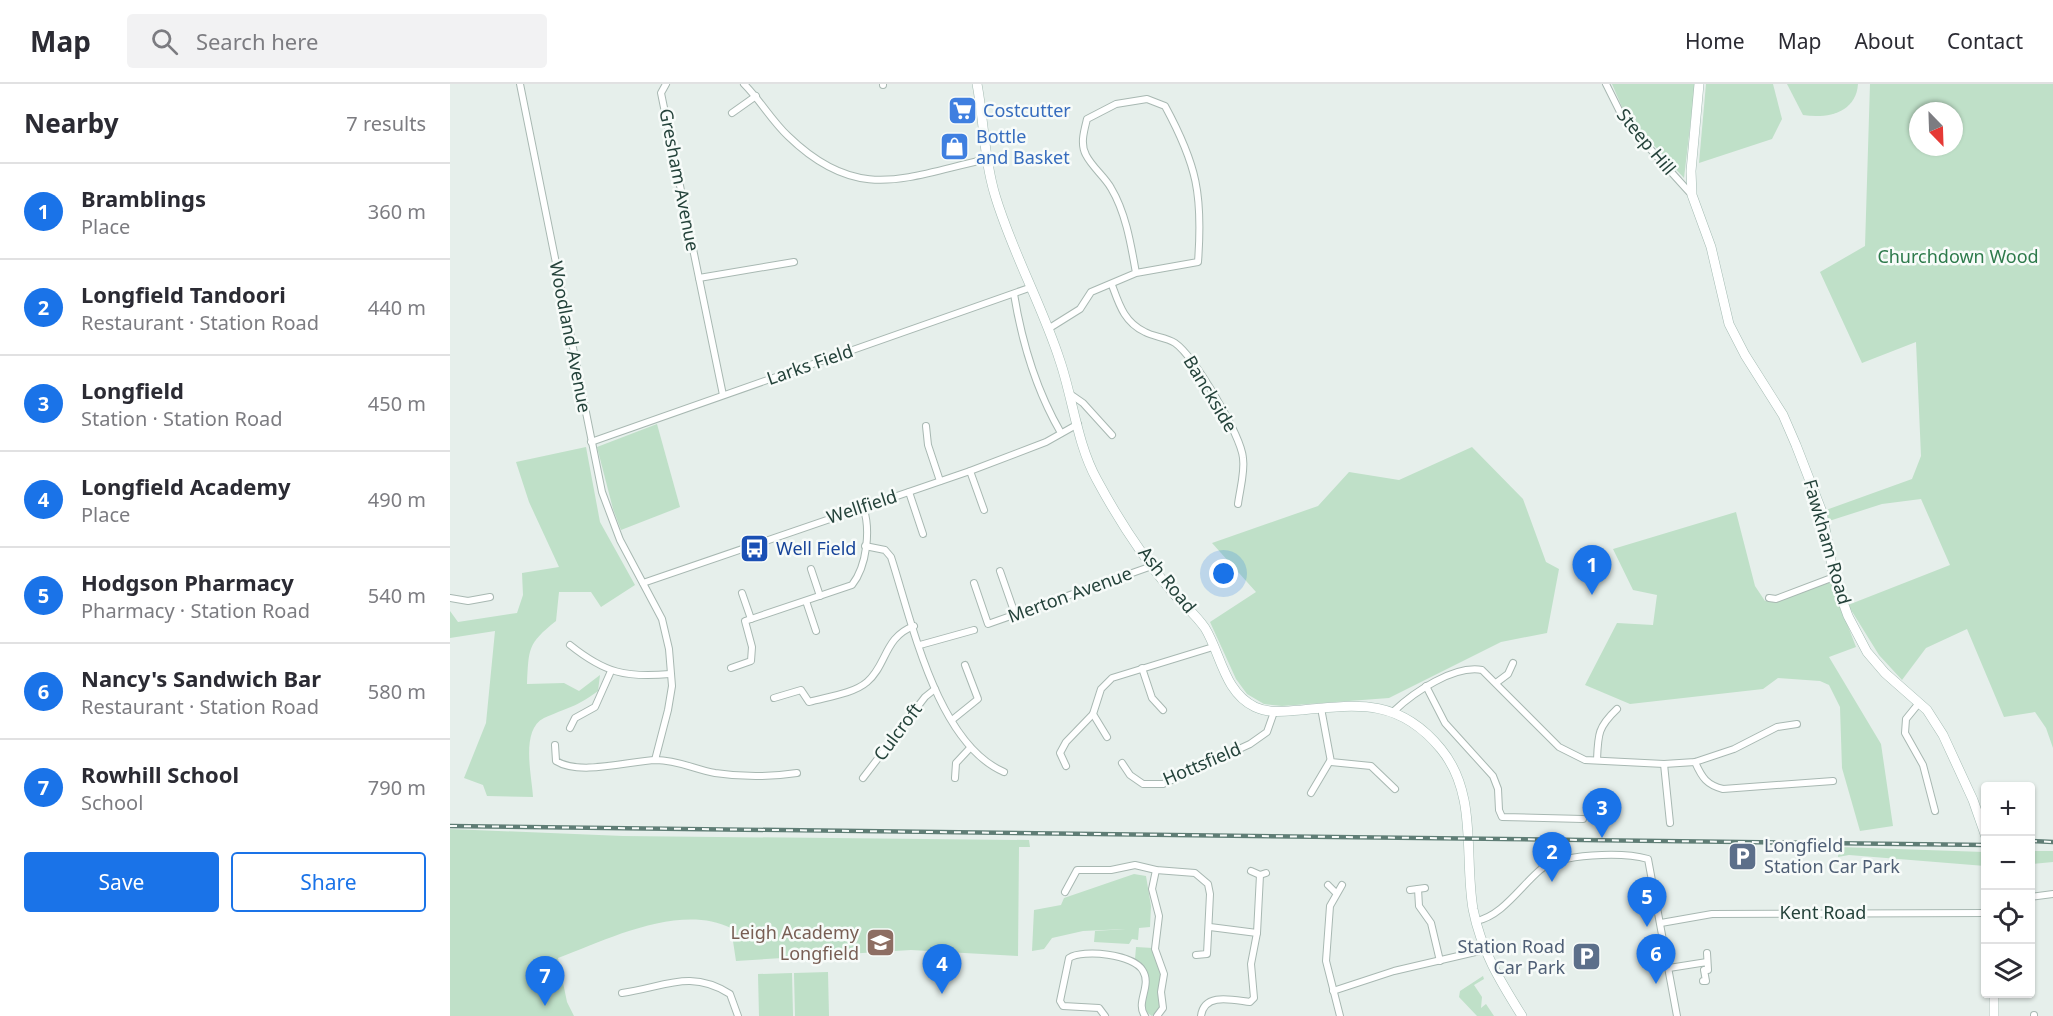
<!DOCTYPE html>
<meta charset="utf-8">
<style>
body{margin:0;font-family:"Noto Sans",sans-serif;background:#f2f2f3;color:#2b2b33}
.controls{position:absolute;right:18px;bottom:18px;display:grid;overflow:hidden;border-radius:6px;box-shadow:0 2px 4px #0004}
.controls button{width:54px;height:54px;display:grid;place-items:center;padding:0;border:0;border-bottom:2px solid #e1e1e2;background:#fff;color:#2b2b33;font:30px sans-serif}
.compass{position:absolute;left:1459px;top:18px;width:54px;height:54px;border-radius:50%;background:#fff;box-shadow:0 2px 4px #0004;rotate:157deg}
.you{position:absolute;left:774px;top:490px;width:21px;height:21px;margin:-15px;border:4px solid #fff;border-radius:50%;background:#1a73e8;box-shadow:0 0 0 9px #1a73e833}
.badge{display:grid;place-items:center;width:39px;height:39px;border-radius:50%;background:#1a73e8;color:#fff;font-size:20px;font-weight:700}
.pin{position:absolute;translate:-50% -50px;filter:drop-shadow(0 2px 3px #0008)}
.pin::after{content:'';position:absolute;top:32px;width:21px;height:18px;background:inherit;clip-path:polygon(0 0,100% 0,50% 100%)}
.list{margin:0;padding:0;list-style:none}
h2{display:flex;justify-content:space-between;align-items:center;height:78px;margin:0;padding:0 24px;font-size:26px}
h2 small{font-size:20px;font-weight:400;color:#7c7c81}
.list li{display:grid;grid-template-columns:39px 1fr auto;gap:18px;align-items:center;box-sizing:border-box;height:96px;padding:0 24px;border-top:2px solid #e1e1e2}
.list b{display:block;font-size:22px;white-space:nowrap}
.list p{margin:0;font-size:20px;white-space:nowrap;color:#7c7c81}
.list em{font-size:20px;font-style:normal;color:#7c7c81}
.actions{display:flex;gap:12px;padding:18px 24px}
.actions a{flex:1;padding:14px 0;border:2px solid #1a73e8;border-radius:6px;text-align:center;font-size:21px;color:#1a73e8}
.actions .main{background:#1a73e8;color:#fff}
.icon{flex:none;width:33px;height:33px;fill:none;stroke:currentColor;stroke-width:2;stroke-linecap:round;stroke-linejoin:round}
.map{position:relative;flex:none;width:1603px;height:932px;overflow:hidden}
header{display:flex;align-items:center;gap:36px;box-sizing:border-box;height:84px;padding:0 30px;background:#fff;border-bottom:2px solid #e1e1e2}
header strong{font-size:28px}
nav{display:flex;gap:33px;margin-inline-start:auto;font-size:21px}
.search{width:420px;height:54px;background:#f2f2f3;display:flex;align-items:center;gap:15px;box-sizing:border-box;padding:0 21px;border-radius:6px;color:#7c7c81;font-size:22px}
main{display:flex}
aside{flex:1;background:#fff}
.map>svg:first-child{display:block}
</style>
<header>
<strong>Map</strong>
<div class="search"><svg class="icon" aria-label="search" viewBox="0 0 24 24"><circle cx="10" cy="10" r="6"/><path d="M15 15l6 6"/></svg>Search here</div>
<nav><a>Home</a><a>Map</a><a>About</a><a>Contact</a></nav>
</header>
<main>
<aside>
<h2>Nearby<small>7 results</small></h2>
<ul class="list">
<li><span class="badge">1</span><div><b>Bramblings</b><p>Place</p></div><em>360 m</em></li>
<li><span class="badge">2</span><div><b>Longfield Tandoori</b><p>Restaurant · Station Road</p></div><em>440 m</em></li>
<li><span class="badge">3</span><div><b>Longfield</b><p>Station · Station Road</p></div><em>450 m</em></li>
<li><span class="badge">4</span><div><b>Longfield Academy</b><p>Place</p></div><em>490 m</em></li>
<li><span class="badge">5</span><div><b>Hodgson Pharmacy</b><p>Pharmacy · Station Road</p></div><em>540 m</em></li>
<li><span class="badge">6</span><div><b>Nancy's Sandwich Bar</b><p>Restaurant · Station Road</p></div><em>580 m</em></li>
<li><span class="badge">7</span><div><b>Rowhill School</b><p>School</p></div><em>790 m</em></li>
</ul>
<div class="actions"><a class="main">Save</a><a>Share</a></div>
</aside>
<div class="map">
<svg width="1603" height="932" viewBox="0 0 1603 932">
<rect width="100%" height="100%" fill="#e6efeb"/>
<g fill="#bfe0c8" fill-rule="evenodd">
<polygon points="1162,0 1245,0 1234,94 1175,30"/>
<polygon points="1256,0 1323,0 1332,35 1322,55 1249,79"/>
<path d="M 1337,0 L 1408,0 C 1406,29 1377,35 1353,31 Z"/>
<path d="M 1420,0 L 1603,0 L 1603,664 L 1596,644 L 1585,628 L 1554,633 L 1517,545 L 1476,564 L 1452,596 L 1429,571 L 1398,521 L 1500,481 L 1471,415 L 1432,420 L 1379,437 L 1376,426 L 1462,395 L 1471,372 L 1466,258 L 1412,279 L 1370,188 L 1415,162 ZM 1468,27 L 1504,27 L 1504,63 L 1468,63 Z"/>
<polygon points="207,340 230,423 171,446 163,425 147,363"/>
<path d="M 136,363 L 150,438 L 185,501 L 151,523 L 141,508 L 109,508 L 106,537 C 77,560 79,565 77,600 L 114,599 L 129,607 L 150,591 L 148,607 C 127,623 116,624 94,634 C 70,646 82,692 83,713 L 37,712 L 33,701 L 14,694 L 36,639 L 45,547 L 0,554 L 0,527 L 8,538 L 67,529 L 73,511 L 72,489 L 109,483 L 79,418 L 66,378 Z"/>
<polygon points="1022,363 1073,415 1096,478 1109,485 1097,549 1051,558 939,614 832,622 814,620 797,610 786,595 760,538 806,508 762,459 868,422 899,388 949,396"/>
<polygon points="1286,428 1305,502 1315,517 1326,517 1381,498 1406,563 1379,573 1431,660 1443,742 1410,747 1392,684 1390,623 1379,601 1370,597 1328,594 1313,605 1180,620 1135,601 1167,539 1203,541 1207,511 1183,506 1163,465"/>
<path d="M 0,745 L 173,752 L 579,756 L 580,763 L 569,763 L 568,872 L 461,866 L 286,877 L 281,844 C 230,819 158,855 108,874 L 117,918 L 124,932 L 0,932 Z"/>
<polygon points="1389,763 1534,768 1535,782 1399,771 1388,773"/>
<polygon points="1581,767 1603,767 1603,778 1581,780"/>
<polygon points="684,790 696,792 701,822 700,843 689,844 688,856 682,855 679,860 644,858 645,847 675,845 633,847 602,854 594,865 582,867 584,826 611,821 614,814"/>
<path d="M 686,863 L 703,864 C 703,874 708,879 711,888 C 712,892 709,915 710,924 L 702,932 L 695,927 C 694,907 705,891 685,875 Z"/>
<polygon points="378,888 379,932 345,932 344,889"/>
<polygon points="342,889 343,932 309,932 308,890"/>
<polygon points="1033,892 1034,895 1024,901 1032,913 1031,924 1036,920 1044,932 1027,932 1009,913 1010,907"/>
</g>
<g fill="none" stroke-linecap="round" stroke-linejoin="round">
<defs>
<g id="street">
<polyline points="70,0 152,408 170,456 212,535 219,565 222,602 218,626 205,676"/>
<polyline points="216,0 211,9 273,311"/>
<path d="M 294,0 C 310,16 322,37 338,52 C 408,120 455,93 537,75"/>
<polyline points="1156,0 1174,36 1241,110"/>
<polyline points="433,1 433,0"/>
<polyline points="282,29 306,12"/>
<polyline points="249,194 344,178"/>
<path d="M 662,201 C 669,220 674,238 695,248 C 704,253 716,253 725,259 C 744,272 791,351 793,374 C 795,388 790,405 788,420"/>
<path d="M 564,210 C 572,259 586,306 611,349"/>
<path d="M 598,245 L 630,225 L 641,208 L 686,189 L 748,178 C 753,111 747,81 715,22 L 697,15 L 666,20 L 637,35 C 634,47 630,60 636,71 C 642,83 655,93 661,104 C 676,129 681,161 686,189"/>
<polyline points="620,310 633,319 662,351"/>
<polyline points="476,342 478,361 490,397"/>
<polyline points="141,358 579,204"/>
<polyline points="520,387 534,426"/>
<polyline points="459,408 473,450"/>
<path d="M 415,462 L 435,466 L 441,473 C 462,538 487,659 554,688"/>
<polyline points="361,485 370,512"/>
<polyline points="550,487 565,530"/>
<polyline points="193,499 520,387 596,358 628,340"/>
<polyline points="524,499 538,540 702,482"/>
<polyline points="292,509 301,535"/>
<polyline points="0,514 18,517 40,513"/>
<polyline points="1319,514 1326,515 1384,493"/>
<polyline points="356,517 366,547"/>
<path d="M 120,561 C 155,589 176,594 220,590"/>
<polyline points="470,561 524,546"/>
<path d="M 281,584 L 301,577 L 302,563 L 295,537 L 402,501 C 417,482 421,445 413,423"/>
<polyline points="692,584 702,614 713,626"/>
<polyline points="1046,599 1058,590 1063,579"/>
<polyline points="976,602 995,639 1043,692 1048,705 1049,726 1052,733 1133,735"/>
<path d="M 324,614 L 351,606 L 359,618 C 376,613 403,610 417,598 C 437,581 434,553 464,542"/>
<polyline points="1469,619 1456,635 1455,649 1473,681 1485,727"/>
<polyline points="871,624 881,678 921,682 945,705"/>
<path d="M 944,627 C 964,608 1004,581 1032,586 L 1109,663 L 1135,676 L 1214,680 L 1245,678 L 1284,665 L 1327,643 L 1347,640"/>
<polyline points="502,636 528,615 515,581"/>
<polyline points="120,644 125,634 145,623 161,587"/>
<polyline points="657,653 643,630 651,605 662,594 763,563"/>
<path d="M 105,661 L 106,677 C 130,692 179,677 206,676 C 227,676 244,685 265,689 C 291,693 320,693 347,689"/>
<path d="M 1147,676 C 1148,650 1148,643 1167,625"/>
<path d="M 1245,678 C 1252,694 1257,701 1273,705 L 1383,697"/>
<polyline points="672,679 680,691 693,700 713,700 800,660 817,648 824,628"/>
<polyline points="1214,680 1220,739"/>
<polyline points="616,682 610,669 616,658 643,630"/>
<polyline points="413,694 475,613 485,605"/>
<polyline points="505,694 506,679 520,664"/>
<polyline points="861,709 880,677"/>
<polyline points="706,786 702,805 709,832 705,865 714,890 711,908 713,924 707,932"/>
<polyline points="801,787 810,791 816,789"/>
<polyline points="878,801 886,809"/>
<polyline points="968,805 969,822 981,839 990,877"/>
<polyline points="960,806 975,804"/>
<polyline points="615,808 627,786 661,786 685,781 706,786 745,789 758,800 760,810 757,870 746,871"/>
<polyline points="1580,813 1603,810"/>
<path d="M 1026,837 C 1052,832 1070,803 1090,786 C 1110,769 1173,768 1198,775 L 1227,932"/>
<polyline points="1211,839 1262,830 1536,829"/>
<polyline points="760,843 807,849"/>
<polyline points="1219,884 1257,878"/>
<polyline points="1253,897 1256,897 1254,886 1258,886 1257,869"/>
<polyline points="883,907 944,887 1034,866"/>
<path d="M 172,909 C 215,903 240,885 280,910 L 288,932"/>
<polyline points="1584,931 1584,932"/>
<path d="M 655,932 L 649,924 L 613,922 L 610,917 L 619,874 C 633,865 684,870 693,887 C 702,902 685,919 695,932"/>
<path d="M 751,932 C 754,908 783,916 800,918 L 804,914 L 801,880 L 807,849 L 810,791"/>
<polyline points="890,932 876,877 880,822 892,801"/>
</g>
<g id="secondary">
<path d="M 527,0 C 534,37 534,75 545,111 C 562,168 592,221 610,277 C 623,315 627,360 647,396 C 668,435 694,475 723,509 C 734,521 746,531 755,544 C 771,570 774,608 805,623 C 820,630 836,627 851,626 C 910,620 950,615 991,665 C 1028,710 1014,772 1023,825 C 1031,866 1050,897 1072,932"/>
<polyline points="1249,0 1241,87 1242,111 1261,163 1279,240 1295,271 1333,331 1346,361 1372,428 1384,493 1398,532 1417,568 1435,589 1477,626 1493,651 1523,716 1536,753"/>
<polyline points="1544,932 1544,910"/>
</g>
</defs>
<use href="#street" stroke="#a8b8b2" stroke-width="8"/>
<use href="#secondary" stroke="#a4bbb3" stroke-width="10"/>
<use href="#street" stroke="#fff" stroke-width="6"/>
<use href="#secondary" stroke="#fff" stroke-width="9"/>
<defs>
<g id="rail">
<polyline points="0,742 1536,761"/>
<polyline points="1580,757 1603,758"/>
</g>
</defs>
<use href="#rail" stroke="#5f7d75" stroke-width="4.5"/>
<use href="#rail" stroke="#f7fbf9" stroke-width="2" stroke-dasharray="7" stroke-linecap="butt"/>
</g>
<defs>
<symbol id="supermarket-square" viewBox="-11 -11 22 22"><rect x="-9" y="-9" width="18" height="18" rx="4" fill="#3f7fe0" stroke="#f7fbf9"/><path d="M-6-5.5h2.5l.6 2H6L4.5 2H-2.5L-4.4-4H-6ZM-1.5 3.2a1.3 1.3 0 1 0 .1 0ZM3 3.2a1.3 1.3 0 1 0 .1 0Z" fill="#fff"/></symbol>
<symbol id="shop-square" viewBox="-11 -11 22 22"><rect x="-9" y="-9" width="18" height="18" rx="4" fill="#3f7fe0" stroke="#f7fbf9"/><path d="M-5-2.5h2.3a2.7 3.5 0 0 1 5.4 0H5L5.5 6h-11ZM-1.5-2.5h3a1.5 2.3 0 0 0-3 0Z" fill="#fff"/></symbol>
<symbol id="bus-square" viewBox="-11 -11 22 22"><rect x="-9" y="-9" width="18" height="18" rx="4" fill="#1a4fb4" stroke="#f7fbf9"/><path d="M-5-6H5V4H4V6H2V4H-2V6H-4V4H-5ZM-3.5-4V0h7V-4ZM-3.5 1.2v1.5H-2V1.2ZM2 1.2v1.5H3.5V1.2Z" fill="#fff"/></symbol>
<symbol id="parking-square" viewBox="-11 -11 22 22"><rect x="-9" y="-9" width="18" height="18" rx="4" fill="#5c6f8a" stroke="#f7fbf9"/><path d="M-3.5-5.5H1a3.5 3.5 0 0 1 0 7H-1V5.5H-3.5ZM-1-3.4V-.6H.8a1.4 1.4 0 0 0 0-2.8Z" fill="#fff"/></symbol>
<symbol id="school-square" viewBox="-11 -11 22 22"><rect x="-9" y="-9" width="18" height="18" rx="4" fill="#8d6e63" stroke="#f7fbf9"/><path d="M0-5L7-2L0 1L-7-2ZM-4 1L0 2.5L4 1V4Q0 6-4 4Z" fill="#fff"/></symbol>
</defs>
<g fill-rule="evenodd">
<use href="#supermarket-square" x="496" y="10" width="33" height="33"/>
<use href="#shop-square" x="488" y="46" width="33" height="33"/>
<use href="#bus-square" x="288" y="448" width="33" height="33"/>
<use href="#parking-square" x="1276" y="756" width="33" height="33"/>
<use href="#school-square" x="414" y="842" width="33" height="33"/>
<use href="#parking-square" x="1120" y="856" width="33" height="33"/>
</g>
<g text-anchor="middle" stroke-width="5" stroke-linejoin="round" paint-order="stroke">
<g font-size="18" fill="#366cbe" stroke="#f7fbf9" text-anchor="start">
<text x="533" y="33">Costcutter</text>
<text x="526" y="59">Bottle<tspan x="526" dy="21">and Basket</tspan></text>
</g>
<g font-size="18" fill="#24423a" stroke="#f7fbf9">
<text transform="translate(1196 58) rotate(50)" y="6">Steep Hill</text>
<text transform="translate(229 96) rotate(79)" y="6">Gresham Avenue</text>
<text transform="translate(120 253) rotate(79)" y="6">Woodland Avenue</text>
<text transform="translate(360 281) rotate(-19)" y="6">Larks Field</text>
<text transform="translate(760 310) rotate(59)" y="6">Banckside</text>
<text transform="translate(412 423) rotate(-18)" y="6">Wellfield</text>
<text transform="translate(1377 458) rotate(74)" y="6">Fawkham Road</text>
<text transform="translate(717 496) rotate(51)" y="6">Ash Road</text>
<text transform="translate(620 511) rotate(-20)" y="6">Merton Avenue</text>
<text transform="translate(448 648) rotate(-53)" y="6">Culcroft</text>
<text transform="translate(752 680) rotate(-23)" y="6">Hottsfield</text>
<text x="1373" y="835">Kent Road</text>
</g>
<g font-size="18" fill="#2d7a4b" stroke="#f7fbf9">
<text x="1508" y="179">Churchdown Wood</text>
</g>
<g font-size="18" fill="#164399" stroke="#f7fbf9" text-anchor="start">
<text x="326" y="471">Well Field</text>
</g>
<g font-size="18" fill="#4e5e75" stroke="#f7fbf9" text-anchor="start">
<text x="1314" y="768">Longfield<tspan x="1314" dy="21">Station Car Park</tspan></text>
<text x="1115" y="869" text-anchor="end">Station Road<tspan x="1115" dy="21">Car Park</tspan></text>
</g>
<g font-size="18" fill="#785e54" stroke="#f7fbf9" text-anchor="end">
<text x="409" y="855">Leigh Academy<tspan x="409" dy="21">Longfield</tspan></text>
</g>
</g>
</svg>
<div class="controls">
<button>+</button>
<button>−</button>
<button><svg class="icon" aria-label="locate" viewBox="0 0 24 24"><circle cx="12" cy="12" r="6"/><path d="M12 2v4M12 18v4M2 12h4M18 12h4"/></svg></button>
<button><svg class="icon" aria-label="layers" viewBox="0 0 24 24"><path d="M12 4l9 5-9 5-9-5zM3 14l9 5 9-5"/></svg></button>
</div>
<svg class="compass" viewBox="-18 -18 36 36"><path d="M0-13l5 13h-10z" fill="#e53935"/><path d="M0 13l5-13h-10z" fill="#7c7c81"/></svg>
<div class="you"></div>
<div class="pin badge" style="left:1142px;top:511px">1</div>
<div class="pin badge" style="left:1102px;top:798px">2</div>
<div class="pin badge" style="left:1152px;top:754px">3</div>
<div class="pin badge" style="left:492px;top:910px">4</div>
<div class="pin badge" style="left:1197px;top:843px">5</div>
<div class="pin badge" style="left:1206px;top:900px">6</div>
<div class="pin badge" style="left:95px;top:922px">7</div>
</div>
</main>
